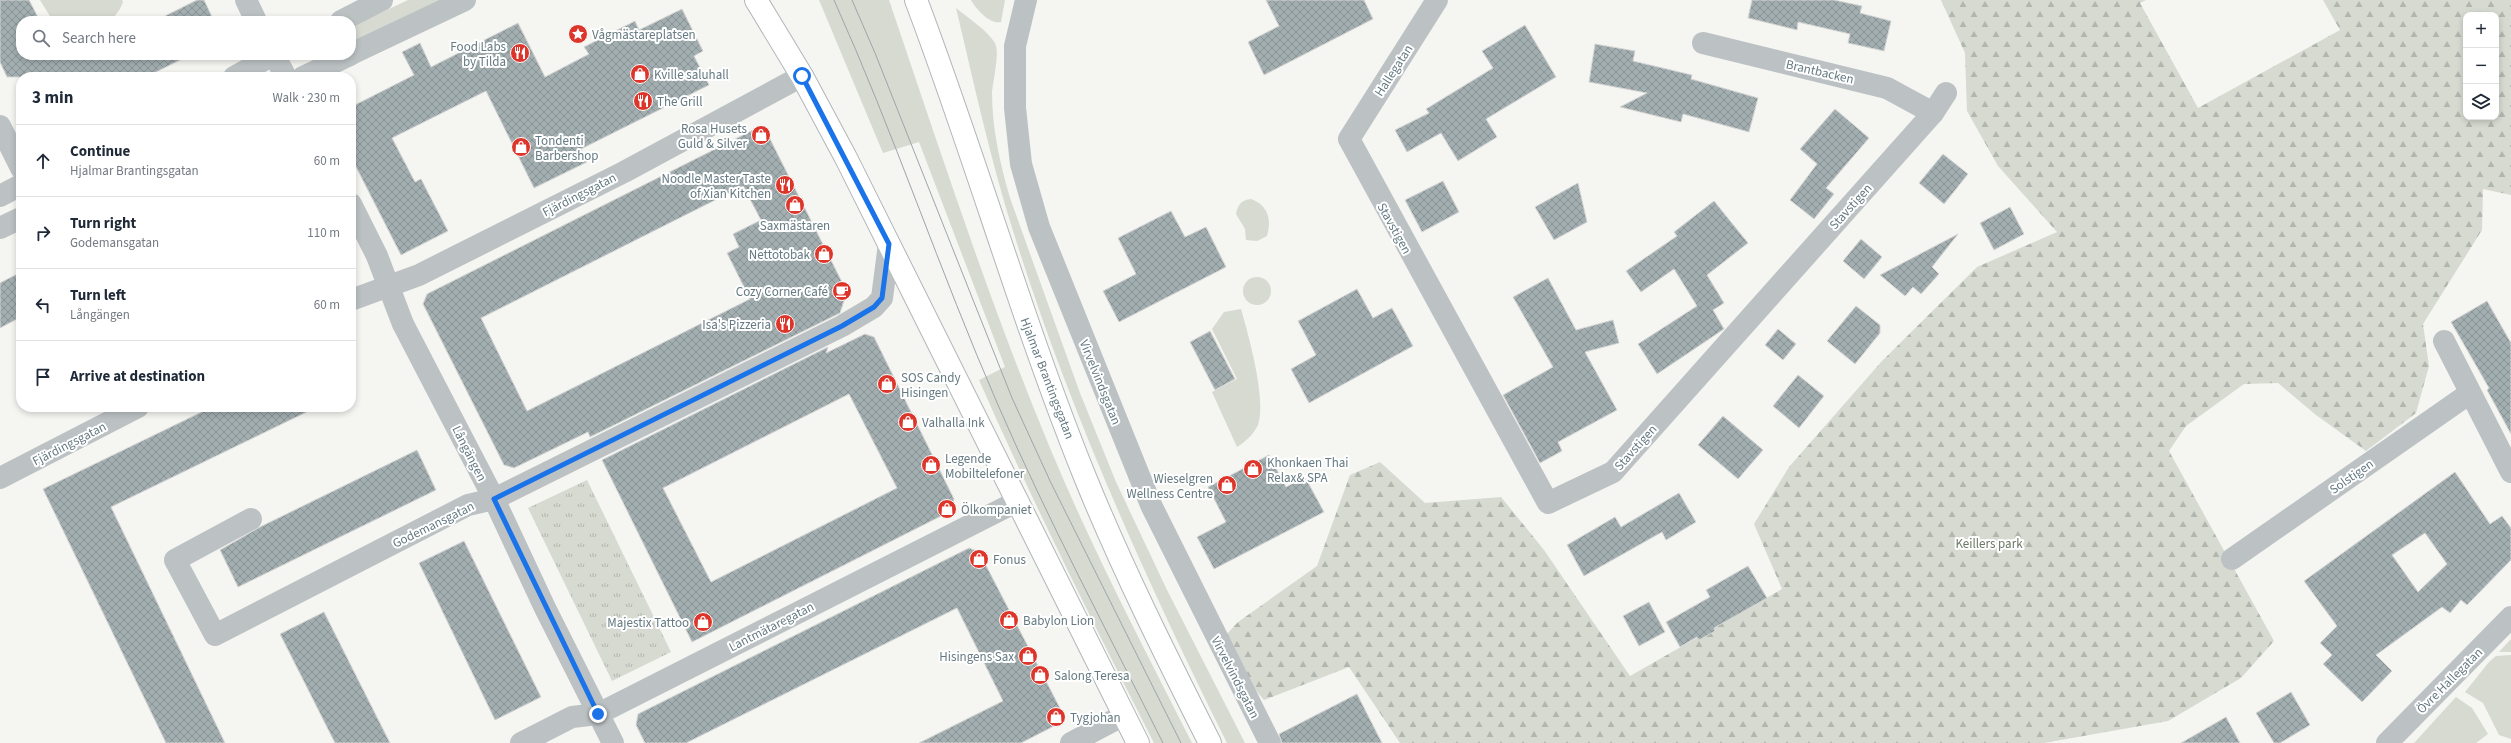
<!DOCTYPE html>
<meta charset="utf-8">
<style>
body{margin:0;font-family:"Source Sans 3",sans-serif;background:#f2f2f3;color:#1f2937}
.controls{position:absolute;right:12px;top:12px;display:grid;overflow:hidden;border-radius:8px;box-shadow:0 2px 6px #0003}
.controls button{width:36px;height:36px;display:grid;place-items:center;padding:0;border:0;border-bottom:1px solid #e0e1e3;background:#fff;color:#1f2937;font:20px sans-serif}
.stop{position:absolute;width:12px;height:12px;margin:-9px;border:3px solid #1a73e8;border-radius:50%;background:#fff}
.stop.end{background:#1a73e8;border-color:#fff;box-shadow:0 1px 4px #0008}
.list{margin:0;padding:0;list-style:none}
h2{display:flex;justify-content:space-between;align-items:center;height:52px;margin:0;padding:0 16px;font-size:17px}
h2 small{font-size:13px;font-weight:400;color:#747a83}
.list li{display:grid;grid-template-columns:26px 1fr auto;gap:12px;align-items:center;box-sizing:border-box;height:72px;padding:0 16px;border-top:1px solid #e0e1e3}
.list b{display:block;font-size:15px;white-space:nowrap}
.list p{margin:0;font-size:13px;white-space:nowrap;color:#747a83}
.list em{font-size:13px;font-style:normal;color:#747a83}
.icon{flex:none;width:22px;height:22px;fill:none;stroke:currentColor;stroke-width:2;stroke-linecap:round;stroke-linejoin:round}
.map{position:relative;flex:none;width:2511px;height:743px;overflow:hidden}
.search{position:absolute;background:#fff;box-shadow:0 2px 6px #0003;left:16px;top:16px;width:340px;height:44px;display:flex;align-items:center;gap:10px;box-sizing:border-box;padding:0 14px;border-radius:16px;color:#747a83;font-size:15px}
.panel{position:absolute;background:#fff;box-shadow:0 2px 6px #0003;left:16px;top:72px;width:340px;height:340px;border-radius:16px}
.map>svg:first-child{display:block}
</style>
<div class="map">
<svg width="2511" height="743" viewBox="0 0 2511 743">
<defs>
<pattern id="forest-firs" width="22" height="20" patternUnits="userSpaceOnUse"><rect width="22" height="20" fill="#d6dad1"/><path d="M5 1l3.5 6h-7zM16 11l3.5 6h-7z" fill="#b1b6af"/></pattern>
<pattern id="park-tufts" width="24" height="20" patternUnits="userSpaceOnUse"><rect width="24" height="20" fill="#d6dad1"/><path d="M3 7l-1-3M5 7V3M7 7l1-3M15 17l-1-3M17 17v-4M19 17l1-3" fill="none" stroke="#b1b6af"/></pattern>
<pattern id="building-cross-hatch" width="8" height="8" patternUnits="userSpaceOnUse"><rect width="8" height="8" fill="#a3aeb1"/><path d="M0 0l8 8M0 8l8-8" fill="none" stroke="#889395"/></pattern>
</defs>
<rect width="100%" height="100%" fill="#f5f5f2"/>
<g fill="#d6dad1">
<polygon points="40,0 122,0 123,2 120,9 111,21 53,21"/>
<polygon points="408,0 443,0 351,45 351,27"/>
<path d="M 819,0 L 889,0 C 940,150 989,302 1050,448 C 1092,549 1143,646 1192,743 L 1154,743 C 1093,623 1033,503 979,380 L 1005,367 L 919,142 L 883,153 Z"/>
<path d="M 971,0 L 1005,0 L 1001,22 C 990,25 976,9 971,0 Z"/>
<path d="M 956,8 C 968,18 987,30 995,43 C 1000,52 993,81 992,92 C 992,129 1000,163 1010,198 L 1080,393 L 1116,482 L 1167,590 L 1245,743 L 1227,743 C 1145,578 1069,410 1014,234 C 990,159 974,83 956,8 Z"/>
<path d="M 1251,199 C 1268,205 1272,220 1267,236 L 1257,241 L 1246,240 L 1245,229 L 1236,214 C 1238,205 1241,200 1251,199 Z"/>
<circle cx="1257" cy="291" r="14"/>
<path d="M 1241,309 C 1248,333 1267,401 1258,425 C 1253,435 1246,441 1237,447 L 1212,392 L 1237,379 L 1212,329 L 1224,312 Z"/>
<polygon points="2511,639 2511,652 2499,652"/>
<polygon points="2511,655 2511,739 2499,735 2483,703 2465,692 2489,662 2496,656"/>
<polygon points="2456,697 2472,708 2488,734 2476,743 2414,743"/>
</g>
<path fill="url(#forest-firs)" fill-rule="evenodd" d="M 1941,0 L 2146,0 L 2140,3 L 2198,108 L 2340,30 L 2323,0 L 2511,0 L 2511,195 L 2483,189 L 2482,230 L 2423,324 L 2429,366 L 2416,413 L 2366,451 L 2316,415 L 2278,383 L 2244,384 L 2186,426 L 2169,451 L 2274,641 L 2241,678 L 2168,721 L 2044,743 L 1400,743 L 1349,667 L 1264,700 L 1244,677 L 1225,636 L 1238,622 L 1317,566 L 1350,475 L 1380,462 L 1425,503 L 1501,497 L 1544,550 L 1630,676 L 1782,589 L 1754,524 L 1789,467 L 1882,361 L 1977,267 L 2057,232 L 1998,166 L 1967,111 L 1965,53 ZM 2466,15 L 2496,15 L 2496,117 L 2466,117 Z"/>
<polygon fill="url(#park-tufts)" points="587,480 671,652 612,681 528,508"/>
<g fill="url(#building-cross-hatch)" stroke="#d7d6d4" fill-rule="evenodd">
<polygon points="0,0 29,0 40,21 21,21 21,55 190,55 146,77 7,77 0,62"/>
<polygon points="197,0 204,0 214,21 155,21"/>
<polygon points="1266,0 1364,0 1373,19 1264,75 1248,42 1279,26"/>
<polygon points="1752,0 1834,0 1862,6 1860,13 1891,21 1884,51 1848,43 1850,34 1798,22 1797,30 1748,18"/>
<polygon points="682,9 703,51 694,56 709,85 581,149 587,162 534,188 486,91 392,138 415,182 421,179 448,231 401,255 351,157 351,107 414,75 402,52 420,43 431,67 518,23 545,77 589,54 584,47 635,21 639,30"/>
<polygon points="1525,25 1556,77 1486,119 1497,137 1458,161 1441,133 1407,152 1395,130 1429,113 1426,109 1493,68 1482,51"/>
<polygon points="1595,44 1635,51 1633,61 1692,75 1691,79 1758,98 1749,132 1683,114 1681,122 1620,107 1647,93 1589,82"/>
<polygon points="1835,109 1869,138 1826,188 1834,194 1814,219 1790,200 1817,164 1800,149"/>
<path d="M 757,128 L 767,133 L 847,292 L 840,313 L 590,437 L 588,432 L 514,468 L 504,465 L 423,304 L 427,294 ZM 743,186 L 761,220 L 733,234 L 739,247 L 727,253 L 750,299 L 527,411 L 481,318 Z"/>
<polygon points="1943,154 1968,174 1944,204 1919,183"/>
<polygon points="1443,181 1459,212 1422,232 1405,200"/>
<polygon points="1578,183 1587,222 1554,240 1535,207"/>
<polygon points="1714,201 1748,243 1707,275 1724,303 1713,310 1724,329 1657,374 1638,344 1697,306 1674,269 1641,292 1626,271 1677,236 1674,232"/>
<polygon points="2010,207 2024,234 1994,250 1980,223"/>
<polygon points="1171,211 1185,237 1206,227 1226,267 1119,322 1103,291 1136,274 1118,238"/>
<polygon points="1958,234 1932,267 1939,274 1921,294 1913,287 1905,296 1880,275"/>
<polygon points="1861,239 1882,257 1864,279 1843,261"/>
<polygon points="21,272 21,317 0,328 0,283"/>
<polygon points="1548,278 1576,330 1613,320 1619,343 1585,352 1617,410 1558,442 1562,451 1540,463 1503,395 1553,367 1513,297"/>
<polygon points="1357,289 1373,318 1392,308 1413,346 1309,403 1291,369 1316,355 1298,321"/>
<polygon points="2487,301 2511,343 2511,434 2487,390 2489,388 2451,322"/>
<polygon points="1856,306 1880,325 1880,333 1855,364 1827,341"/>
<polygon points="1778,329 1796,344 1783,360 1765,345"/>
<polygon points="1210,331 1235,379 1215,390 1190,342"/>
<path d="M 865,334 L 874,337 L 954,499 L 951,511 L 692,642 L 602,460 L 828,347 L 826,353 ZM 849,394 L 897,488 L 711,582 L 663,488 Z"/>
<polygon points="1798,375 1824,396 1799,428 1773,406"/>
<polygon points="212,407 317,407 111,507 225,743 166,743 43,489"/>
<polygon points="1723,416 1763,450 1738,479 1698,445"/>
<polygon points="417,450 436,490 238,587 220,550 260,527"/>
<polygon points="1269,455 1286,487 1305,477 1324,512 1214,569 1197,537 1226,522 1208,487"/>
<path d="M 2455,472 L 2490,524 L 2502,516 L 2511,528 L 2511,560 L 2467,605 L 2461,600 L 2450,613 L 2442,607 L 2376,655 L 2392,671 L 2362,702 L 2323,664 L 2332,655 L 2320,643 L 2337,626 L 2304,581 ZM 2425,533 L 2447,564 L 2418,592 L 2392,555 Z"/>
<polygon points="1679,493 1696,522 1666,540 1662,532 1584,576 1567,545 1615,517 1621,527"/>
<polygon points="464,541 541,697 495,720 419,563"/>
<polygon points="969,548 979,552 1062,712 1058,724 1021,743 919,743 1003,701 957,608 686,743 645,743 636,725 638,714"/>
<polygon points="1748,566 1767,598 1714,628 1715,631 1699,640 1697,637 1680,647 1666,622 1710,597 1706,590"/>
<polygon points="1649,602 1665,632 1639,646 1623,616"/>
<polygon points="324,612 390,743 335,743 280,634"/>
<polygon points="2291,692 2310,725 2280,743 2274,743 2256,713"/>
<polygon points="1357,694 1382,743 1282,743 1279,734"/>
<polygon points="2226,717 2240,743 2181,743"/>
</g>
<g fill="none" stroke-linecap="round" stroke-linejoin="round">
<defs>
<g id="secondary">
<polyline points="756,0 802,76 846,158 1138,743"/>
<path d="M 916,0 C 976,158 1022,321 1085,477 C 1122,568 1166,656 1210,743"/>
</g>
</defs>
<use href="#secondary" stroke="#afb6b9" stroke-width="24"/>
<g stroke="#bcc2c4" stroke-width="22">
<polyline points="246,0 256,21"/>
<polyline points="1026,0 1015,46 1015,108 1021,164 1039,227 1151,505 1270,743"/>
<polyline points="1437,0 1349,139 1548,503 1613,472 1933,113 1946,93"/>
<polyline points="1703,43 1887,88 1933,113"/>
<polyline points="274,55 286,77"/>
<polyline points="0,126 21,168"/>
<polyline points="351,204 377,256 403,324 494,499 545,608 613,743"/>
<polyline points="351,300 419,275 624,172 802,76"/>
<polyline points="2444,341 2511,472"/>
<polyline points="0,478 138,407"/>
<polyline points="251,519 175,560 215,635 468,505 494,499 842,326 874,307 882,298 889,244"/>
<polyline points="2232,559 2470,393"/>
<polyline points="521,743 572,717 598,714 1018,501"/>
<polyline points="1071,743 1124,715"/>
<polyline points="2387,743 2511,617"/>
</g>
<g stroke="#bcc2c4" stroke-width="22">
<polyline points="341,21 382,0"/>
<polyline points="351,54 465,0"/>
<polyline points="234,77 273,55"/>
<polyline points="303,77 350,55"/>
<polyline points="0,196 21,185"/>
<polyline points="0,228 21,218"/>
</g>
<use href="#secondary" stroke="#fff" stroke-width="22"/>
<g stroke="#9ca5a9" stroke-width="1">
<path d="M 834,0 C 894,133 940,272 998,405 C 1048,520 1107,631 1163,743"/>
<polyline points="852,0 875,53 1012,398 1051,483 1181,743"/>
</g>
</g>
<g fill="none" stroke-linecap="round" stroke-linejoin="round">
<polyline stroke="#1a73e8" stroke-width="5" points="598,714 494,499 842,326 874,307 882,298 889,244 802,76"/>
</g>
<defs>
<symbol id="sight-disc" viewBox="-11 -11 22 22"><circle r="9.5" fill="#dd352a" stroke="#fff"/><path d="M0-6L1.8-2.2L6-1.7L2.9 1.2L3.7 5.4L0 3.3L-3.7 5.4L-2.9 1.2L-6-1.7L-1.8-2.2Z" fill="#fff"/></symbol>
<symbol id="restaurant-disc" viewBox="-11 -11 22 22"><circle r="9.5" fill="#dd352a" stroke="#fff"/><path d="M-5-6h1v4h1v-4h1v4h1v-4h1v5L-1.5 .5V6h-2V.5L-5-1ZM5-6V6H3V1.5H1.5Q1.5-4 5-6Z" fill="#fff"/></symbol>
<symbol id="shop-disc" viewBox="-11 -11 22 22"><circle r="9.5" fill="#dd352a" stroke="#fff"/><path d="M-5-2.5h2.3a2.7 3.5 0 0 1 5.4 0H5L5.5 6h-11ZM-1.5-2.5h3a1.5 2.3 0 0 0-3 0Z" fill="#fff"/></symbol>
<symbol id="cafe-disc" viewBox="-11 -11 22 22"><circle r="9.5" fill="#dd352a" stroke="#fff"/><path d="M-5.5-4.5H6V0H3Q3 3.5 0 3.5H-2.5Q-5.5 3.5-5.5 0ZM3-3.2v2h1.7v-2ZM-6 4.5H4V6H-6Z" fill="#fff"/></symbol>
</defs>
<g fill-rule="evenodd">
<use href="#sight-disc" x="567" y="23" width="22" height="22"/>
<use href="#restaurant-disc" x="509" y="42" width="22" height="22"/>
<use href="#shop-disc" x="629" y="63" width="22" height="22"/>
<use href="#restaurant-disc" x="632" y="90" width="22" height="22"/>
<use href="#shop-disc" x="750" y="124" width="22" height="22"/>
<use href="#shop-disc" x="510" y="136" width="22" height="22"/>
<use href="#restaurant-disc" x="774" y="174" width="22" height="22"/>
<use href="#shop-disc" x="784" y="194" width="22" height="22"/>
<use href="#shop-disc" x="813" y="243" width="22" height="22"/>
<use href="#cafe-disc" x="831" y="280" width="22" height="22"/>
<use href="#restaurant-disc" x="774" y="313" width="22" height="22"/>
<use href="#shop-disc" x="876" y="373" width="22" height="22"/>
<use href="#shop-disc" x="897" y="411" width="22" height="22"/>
<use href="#shop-disc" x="920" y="454" width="22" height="22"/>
<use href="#shop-disc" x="1242" y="458" width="22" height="22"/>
<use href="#shop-disc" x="1216" y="474" width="22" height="22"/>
<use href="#shop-disc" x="936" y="498" width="22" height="22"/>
<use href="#shop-disc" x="968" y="548" width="22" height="22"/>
<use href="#shop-disc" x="998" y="609" width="22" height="22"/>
<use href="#shop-disc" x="692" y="611" width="22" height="22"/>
<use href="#shop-disc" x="1017" y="645" width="22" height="22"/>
<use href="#shop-disc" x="1029" y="664" width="22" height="22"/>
<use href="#shop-disc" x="1045" y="706" width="22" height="22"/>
</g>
<g text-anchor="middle" stroke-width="4" stroke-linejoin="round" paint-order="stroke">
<g font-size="13" fill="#657a82" stroke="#fff" text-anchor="start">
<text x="592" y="39">Vågmästareplatsen</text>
<text x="506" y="51" text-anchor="end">Food Labs<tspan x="506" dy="15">by Tilda</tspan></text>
<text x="654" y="79">Kville saluhall</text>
<text x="657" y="106">The Grill</text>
<text x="747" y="133" text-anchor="end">Rosa Husets<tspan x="747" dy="15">Guld &amp; Silver</tspan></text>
<text x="535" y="145">Tondenti<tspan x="535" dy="15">Barbershop</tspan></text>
<text x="771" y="183" text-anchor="end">Noodle Master Taste<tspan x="771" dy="15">of Xian Kitchen</tspan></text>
<text x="795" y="230" text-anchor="middle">Saxmästaren</text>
<text x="810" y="259" text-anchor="end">Nettotobak</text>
<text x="828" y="296" text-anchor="end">Cozy Corner Café</text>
<text x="771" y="329" text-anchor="end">Isa's Pizzeria</text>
<text x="901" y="382">SOS Candy<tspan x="901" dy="15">Hisingen</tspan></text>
<text x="922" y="427">Valhalla Ink</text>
<text x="945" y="463">Legende<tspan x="945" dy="15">Mobiltelefoner</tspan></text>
<text x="1267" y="467">Khonkaen Thai<tspan x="1267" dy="15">Relax&amp; SPA</tspan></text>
<text x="1213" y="483" text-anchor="end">Wieselgren<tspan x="1213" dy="15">Wellness Centre</tspan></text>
<text x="961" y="514">Ölkompaniet</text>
<text x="993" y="564">Fonus</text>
<text x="1023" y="625">Babylon Lion</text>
<text x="689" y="627" text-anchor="end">Majestix Tattoo</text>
<text x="1014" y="661" text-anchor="end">Hisingens Sax</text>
<text x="1054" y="680">Salong Teresa</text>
<text x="1070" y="722">Tygjohan</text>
</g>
<g font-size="13" fill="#657a82" stroke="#fff">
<text transform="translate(1393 70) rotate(-57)" y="5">Hallegatan</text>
<text transform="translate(1820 71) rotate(13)" y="5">Brantbacken</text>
<text transform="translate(579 194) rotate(-27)" y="5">Fjärdingsgatan</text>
<text transform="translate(1850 206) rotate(-48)" y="5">Stavstigen</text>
<text transform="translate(1395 228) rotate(61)" y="5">Stavstigen</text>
<text transform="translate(1048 378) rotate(69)" y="5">Hjalmar Brantingsgatan</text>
<text transform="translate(1101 382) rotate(68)" y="5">Virvelvindsgatan</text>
<text transform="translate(69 443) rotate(-27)" y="5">Fjärdingsgatan</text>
<text transform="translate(1635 447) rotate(-48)" y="5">Stavstigen</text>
<text transform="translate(470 453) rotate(63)" y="5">Långängen</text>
<text transform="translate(2351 476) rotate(-35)" y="5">Solstigen</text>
<text transform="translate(433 524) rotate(-26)" y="5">Godemansgatan</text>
<text transform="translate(771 626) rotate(-27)" y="5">Lantmätaregatan</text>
<text transform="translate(1236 677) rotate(63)" y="5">Virvelvindsgatan</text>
<text transform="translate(2449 680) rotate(-45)" y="5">Övre Hallegatan</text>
</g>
<g font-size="13" fill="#6c7964" stroke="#fff">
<text x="1989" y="548">Keillers park</text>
</g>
</g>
</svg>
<div class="controls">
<button>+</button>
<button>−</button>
<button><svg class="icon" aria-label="layers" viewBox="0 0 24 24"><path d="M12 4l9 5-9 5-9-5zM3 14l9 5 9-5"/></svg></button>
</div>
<div class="stop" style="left:802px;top:76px"></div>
<div class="stop end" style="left:598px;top:714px"></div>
<div class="search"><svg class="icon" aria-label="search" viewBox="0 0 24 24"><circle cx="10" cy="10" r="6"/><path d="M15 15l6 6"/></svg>Search here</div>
<section class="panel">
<h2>3 min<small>Walk · 230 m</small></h2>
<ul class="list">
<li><svg class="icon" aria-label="ahead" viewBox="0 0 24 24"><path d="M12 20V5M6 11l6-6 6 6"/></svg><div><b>Continue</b><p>Hjalmar Brantingsgatan</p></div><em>60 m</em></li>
<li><svg class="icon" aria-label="right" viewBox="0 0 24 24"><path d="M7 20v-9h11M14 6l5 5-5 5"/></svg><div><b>Turn right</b><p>Godemansgatan</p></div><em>110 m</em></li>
<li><svg class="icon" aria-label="left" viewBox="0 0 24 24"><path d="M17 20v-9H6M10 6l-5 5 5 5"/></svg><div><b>Turn left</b><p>Långängen</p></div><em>60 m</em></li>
<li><svg class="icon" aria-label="arrive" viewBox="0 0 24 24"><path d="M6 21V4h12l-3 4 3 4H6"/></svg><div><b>Arrive at destination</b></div></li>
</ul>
</section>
</div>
